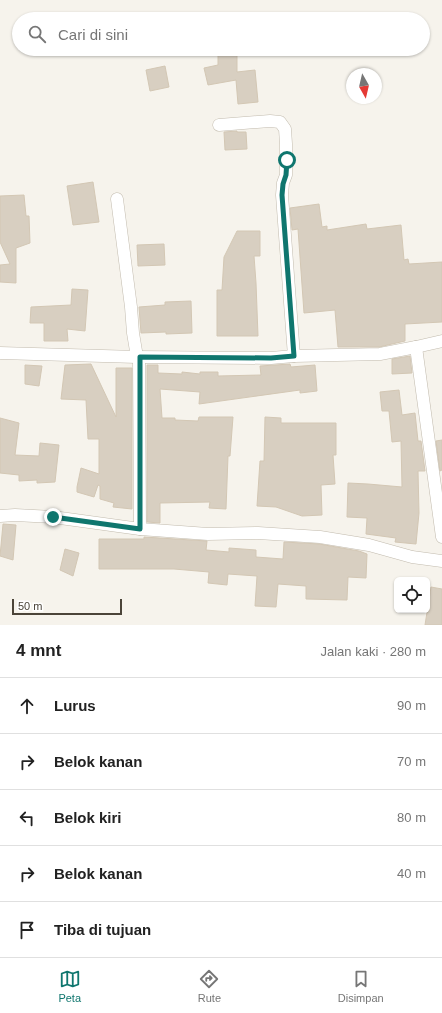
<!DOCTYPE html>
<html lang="id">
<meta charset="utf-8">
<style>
body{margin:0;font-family:Helvetica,sans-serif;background:#f2f2f2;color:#222}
.controls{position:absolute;right:12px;bottom:12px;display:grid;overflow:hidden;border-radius:6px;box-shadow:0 1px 3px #0004}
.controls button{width:36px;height:36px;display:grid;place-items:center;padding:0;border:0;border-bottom:1px solid #e0e0e0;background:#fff;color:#222;font:20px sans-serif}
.compass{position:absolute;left:346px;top:68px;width:36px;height:36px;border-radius:50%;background:#fff;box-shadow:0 1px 3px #0004;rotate:172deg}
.scale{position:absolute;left:12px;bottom:10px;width:110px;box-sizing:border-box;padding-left:4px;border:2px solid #4b4439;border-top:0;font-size:11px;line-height:14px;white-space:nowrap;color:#4b4439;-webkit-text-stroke:3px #fff;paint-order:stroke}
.stop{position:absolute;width:12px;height:12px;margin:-9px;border:3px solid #0f766e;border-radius:50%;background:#fff}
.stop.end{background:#0f766e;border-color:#fff;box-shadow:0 1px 4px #0008}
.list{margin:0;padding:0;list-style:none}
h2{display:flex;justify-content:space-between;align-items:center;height:52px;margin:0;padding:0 16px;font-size:17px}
h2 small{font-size:13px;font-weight:400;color:#767676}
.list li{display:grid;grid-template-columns:26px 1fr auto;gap:12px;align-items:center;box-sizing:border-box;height:56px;padding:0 16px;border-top:1px solid #e0e0e0}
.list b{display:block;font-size:15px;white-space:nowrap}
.list em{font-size:13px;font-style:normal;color:#767676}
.icon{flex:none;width:22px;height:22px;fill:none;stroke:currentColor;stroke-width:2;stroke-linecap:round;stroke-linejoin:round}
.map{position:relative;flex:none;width:442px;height:625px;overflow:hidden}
.search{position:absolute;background:#fff;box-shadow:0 1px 3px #0004;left:12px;right:12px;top:12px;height:44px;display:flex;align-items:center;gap:10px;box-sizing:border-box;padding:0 14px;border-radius:22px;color:#767676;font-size:15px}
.sheet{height:332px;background:#fff}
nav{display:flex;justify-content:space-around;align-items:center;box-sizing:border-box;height:56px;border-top:1px solid #e0e0e0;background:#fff;font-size:11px;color:#767676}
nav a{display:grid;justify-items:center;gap:2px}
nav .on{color:#0f766e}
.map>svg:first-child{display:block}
</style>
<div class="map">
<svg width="442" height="625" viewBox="0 0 442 625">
<rect width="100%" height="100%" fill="#f6f3ec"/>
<g fill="#d8cfc1" stroke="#d3c7b4">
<polygon points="218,49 237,49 237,72 255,70 258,102 238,104 236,80 208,85 204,68 218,65"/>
<polygon points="165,66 169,87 150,91 146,70"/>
<polygon points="237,131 237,132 246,132 247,149 225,150 224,132"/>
<polygon points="93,182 99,222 73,225 67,186"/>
<polygon points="24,195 26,216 29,216 30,243 16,248 16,283 0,282 0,265 10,264 0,242 0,196"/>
<polygon points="319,204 322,227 327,226 327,230 366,224 367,229 401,225 404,260 408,259 409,264 442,262 442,322 405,324 405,341 379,347 338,347 335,310 304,313 298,229 292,230 290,208"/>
<polygon points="237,231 260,231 260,256 254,256 256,283 258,336 217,336 217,290 222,290 224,257"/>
<polygon points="164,244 165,265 138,266 137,245"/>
<polygon points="72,289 88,290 85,331 67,329 68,341 44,341 44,323 30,323 31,307 71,305"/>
<polygon points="191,301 192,333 166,334 166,332 141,333 139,307 165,305 165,302"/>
<polygon points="410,356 412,373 392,374 392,359"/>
<polygon points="91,364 116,417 116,368 132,368 132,509 113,507 114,503 100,499 100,486 98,485 94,497 77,492 77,487 81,468 99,474 99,439 88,439 86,400 61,399 65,365"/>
<polygon points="290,364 291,367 315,365 317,391 300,393 300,390 199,404 200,392 160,389 162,418 175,418 175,420 198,421 199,417 233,417 230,456 228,456 226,509 209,508 210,502 160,503 160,523 147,522 147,365 158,365 158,373 182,374 182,372 200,374 200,372 218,372 218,376 261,375 260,366"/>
<polygon points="25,365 42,366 39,386 25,384"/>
<polygon points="399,390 402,415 415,413 418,441 421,441 425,471 418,471 419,513 416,544 395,542 396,538 366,534 367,518 347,517 348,483 368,484 402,487 401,441 392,442 389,411 382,411 380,392"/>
<polygon points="265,417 281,418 281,423 336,423 336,455 333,455 335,484 321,485 322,515 302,516 276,507 257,506 260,461 264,461"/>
<polygon points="0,418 19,423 15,455 39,456 40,443 59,445 55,482 37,483 37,480 19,481 19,475 0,473"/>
<polygon points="442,440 442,470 440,471 436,441"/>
<polygon points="3,524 16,525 13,560 0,556"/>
<polygon points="144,537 207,541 206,550 229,552 229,548 256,550 256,557 283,559 284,542 319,544 359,551 367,554 366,578 348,577 347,600 306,599 306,586 278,584 276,607 255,606 257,576 228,574 227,585 208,583 209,572 174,569 99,569 99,539 144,539"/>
<polygon points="65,549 79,553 73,576 60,570"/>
<polygon points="431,587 442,589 442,625 425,625"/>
</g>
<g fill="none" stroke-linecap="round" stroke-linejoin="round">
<defs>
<g id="street">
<polyline points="219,125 270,121 280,122 285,129 286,144 286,175 283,183 282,195 294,356"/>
<polyline points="117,199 131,307 133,333 137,357"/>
<polyline points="416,347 442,537"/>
<polyline points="0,353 137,357 271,358 294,356 380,354 416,347 442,341"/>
<polyline points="139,357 140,529"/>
<polyline points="0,516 15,515 53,517 140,529 208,534 258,533 320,537 369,545 412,557 442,561"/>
</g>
</defs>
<use href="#street" stroke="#c2bbae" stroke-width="13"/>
<use href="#street" stroke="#fff" stroke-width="12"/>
</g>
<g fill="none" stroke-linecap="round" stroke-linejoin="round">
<polyline stroke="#0f766e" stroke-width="5" points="53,517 140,529 140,357 271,358 294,356 282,195 283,184 286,175 287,160"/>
</g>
</svg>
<div class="controls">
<button><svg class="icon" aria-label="locate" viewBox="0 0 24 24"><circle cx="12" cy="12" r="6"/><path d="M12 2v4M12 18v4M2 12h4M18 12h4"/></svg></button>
</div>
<svg class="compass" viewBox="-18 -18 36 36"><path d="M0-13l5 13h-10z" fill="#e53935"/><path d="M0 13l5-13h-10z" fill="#767676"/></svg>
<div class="scale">50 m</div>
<div class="stop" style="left:287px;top:160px"></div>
<div class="stop end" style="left:53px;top:517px"></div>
<div class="search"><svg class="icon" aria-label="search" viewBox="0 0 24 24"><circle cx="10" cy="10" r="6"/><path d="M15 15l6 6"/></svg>Cari di sini</div>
</div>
<section class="sheet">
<h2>4 mnt<small>Jalan kaki · 280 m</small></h2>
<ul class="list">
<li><svg class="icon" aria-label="ahead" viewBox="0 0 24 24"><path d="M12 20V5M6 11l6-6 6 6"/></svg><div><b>Lurus</b></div><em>90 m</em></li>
<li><svg class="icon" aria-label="right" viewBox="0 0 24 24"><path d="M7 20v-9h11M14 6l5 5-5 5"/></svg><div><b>Belok kanan</b></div><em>70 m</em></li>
<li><svg class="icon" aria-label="left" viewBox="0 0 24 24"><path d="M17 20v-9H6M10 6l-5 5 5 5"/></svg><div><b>Belok kiri</b></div><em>80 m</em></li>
<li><svg class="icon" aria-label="right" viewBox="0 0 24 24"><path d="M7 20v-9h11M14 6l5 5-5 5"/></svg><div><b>Belok kanan</b></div><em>40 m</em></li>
<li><svg class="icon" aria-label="arrive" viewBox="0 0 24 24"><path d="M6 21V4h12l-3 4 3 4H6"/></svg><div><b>Tiba di tujuan</b></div></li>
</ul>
</section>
<nav>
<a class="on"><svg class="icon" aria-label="map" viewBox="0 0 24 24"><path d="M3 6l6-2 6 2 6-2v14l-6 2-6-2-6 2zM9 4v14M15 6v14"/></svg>Peta</a>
<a><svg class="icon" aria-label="directions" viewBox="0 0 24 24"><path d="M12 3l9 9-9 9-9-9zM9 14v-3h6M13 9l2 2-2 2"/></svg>Rute</a>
<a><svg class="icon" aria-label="saved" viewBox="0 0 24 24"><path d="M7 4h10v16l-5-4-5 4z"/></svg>Disimpan</a>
</nav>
